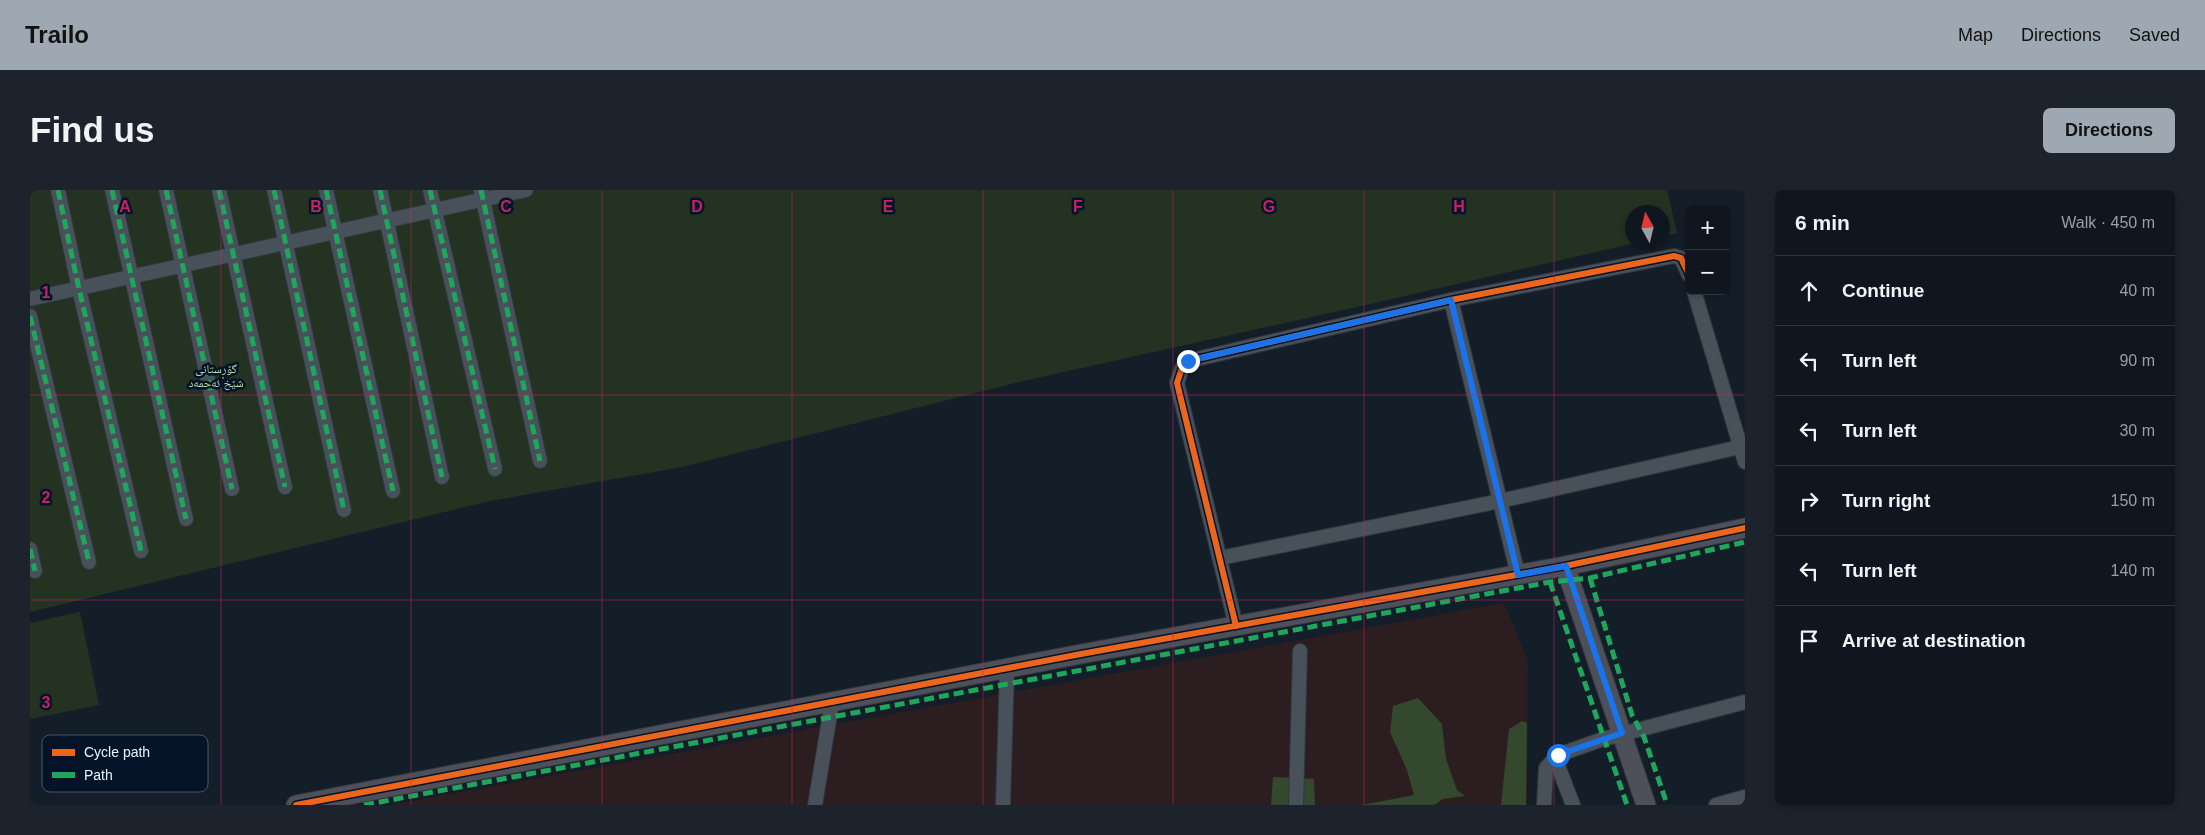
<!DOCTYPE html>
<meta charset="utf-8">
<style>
body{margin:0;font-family:Arial,"Noto Naskh Arabic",sans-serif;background:#1d232c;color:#f1f3f6}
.controls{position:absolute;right:15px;top:15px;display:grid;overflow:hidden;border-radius:8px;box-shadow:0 2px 8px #0003}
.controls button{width:45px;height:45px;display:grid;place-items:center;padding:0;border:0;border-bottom:1px solid #2f353d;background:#0f161f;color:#f1f3f6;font:25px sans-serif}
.compass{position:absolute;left:1595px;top:15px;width:45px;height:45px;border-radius:50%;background:#0f161f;box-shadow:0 2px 8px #0003;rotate:352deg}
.stop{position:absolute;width:15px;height:15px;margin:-11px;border:4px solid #1a73e8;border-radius:50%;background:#fff}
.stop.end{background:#1a73e8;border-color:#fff;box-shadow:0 1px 5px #0008}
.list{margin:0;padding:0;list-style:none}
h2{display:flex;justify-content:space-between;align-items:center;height:65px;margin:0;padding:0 20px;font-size:21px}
h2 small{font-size:16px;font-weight:400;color:#9b9fa4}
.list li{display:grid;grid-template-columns:32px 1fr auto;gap:15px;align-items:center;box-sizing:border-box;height:70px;padding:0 20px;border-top:1px solid #2f353d}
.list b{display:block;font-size:19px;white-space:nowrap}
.list em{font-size:16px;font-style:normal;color:#9b9fa4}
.icon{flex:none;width:28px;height:28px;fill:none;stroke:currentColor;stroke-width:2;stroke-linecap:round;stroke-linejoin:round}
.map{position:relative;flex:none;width:1715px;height:615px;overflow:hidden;border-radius:8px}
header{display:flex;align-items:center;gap:30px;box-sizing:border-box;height:70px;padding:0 25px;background:#9ea8b3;color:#111}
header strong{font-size:24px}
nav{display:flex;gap:28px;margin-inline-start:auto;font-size:18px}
.intro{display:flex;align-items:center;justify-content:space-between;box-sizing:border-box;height:120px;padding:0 30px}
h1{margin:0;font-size:35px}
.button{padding:12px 22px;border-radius:8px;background:#9ea8b3;color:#111;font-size:18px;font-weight:700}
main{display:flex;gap:30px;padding:0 30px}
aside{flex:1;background:#0f161f;border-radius:8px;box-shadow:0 2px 8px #0003}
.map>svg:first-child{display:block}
</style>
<header>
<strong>Trailo</strong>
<nav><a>Map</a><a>Directions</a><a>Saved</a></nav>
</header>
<div class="intro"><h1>Find us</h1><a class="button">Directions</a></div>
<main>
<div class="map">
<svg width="1715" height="615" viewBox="0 0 1715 615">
<rect width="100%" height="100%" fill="#141e29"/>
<polygon fill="#2c1d21" points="1474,413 1498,471 1497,615 360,615"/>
<g fill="#243222">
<polygon points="0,0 1637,0 1647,43 1633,46 1632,22 1602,22 1602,52 1605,53 1327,117 993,191 652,277 460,311 0,422"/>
<polygon points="50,422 69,515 0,529 0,433"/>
</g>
<g fill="#33482d">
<polygon points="1388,508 1412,534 1416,569 1427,600 1435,606 1413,609 1404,615 1332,615 1384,605 1377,580 1360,542 1363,516"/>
<polygon points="1492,531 1497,533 1496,615 1471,615 1479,539"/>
<polygon points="1243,587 1284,589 1285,615 1241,615"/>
</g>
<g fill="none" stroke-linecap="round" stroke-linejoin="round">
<defs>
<g id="street">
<polyline points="28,0 49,99 111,361"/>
<polyline points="82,0 156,329"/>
<polyline points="136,0 202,299"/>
<polyline points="189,0 255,297"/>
<polyline points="244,0 314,320"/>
<polyline points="296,0 363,301"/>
<polyline points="350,0 412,287"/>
<polyline points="400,0 465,279"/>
<polyline points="451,1 510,271"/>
<polyline points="1664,101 1715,272"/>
<polyline points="0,109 496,0"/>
<polyline points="1421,110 1488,385"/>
<polyline points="0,126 59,372"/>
<polyline points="0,359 5,381"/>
<polyline points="1190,368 1470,311 1710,257"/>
<polyline points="1206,436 1147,193 1152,178 1158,171 1421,110 1644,66 1651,68 1659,85"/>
<polyline points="1525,568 1543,615"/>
<polyline points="785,615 802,512"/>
<polyline points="973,615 977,478"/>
<polyline points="1266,615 1270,461"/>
<polyline points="1514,615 1516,578 1528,565 1573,549 1715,512"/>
<polyline points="1686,615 1715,607"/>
</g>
<g id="secondary">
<polyline points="1535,376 1616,615"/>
<polyline points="266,615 1051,464 1535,376 1715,338"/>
</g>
</defs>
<use href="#street" stroke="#303740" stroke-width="16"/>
<use href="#secondary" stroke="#303740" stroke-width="21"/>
<use href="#street" stroke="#48505a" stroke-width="14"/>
<use href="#secondary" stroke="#4d5059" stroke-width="19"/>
<g stroke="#20a55d" stroke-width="5" stroke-dasharray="10 5" stroke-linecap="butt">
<polyline points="28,0 49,99 111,361"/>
<polyline points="82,0 156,329"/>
<polyline points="136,0 202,299"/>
<polyline points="189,0 255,297"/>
<polyline points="244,0 314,320"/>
<polyline points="296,0 363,301"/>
<polyline points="350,0 412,287"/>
<polyline points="400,0 465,279"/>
<polyline points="451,0 510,271"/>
<polyline points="0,126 59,372"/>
<polyline points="0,359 5,381"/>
<polyline points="1560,388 1602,525 1614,547 1637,614"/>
<polyline points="1520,392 1597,615"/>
<polyline points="334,615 1520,392 1560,388 1715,352"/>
</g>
<defs>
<g id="cycleway">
<polyline points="1206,436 1147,193 1152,178 1158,171 1421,110 1644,66 1651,68 1659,85"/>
<polyline points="266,615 1051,464 1535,376 1715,338"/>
</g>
</defs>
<use href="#cycleway" stroke="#041328" stroke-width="9"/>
<use href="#cycleway" stroke="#eb651d" stroke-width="6"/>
</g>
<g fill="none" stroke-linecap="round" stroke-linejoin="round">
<polyline stroke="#1a73e8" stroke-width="6" points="1158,171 1421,110 1488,385 1536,376 1592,543 1528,565"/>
</g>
<path fill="none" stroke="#c42363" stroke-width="1" stroke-opacity="0.55" d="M 191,0 L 191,615M 381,0 L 381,615M 572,0 L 572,615M 762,0 L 762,615M 953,0 L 953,615M 1143,0 L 1143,615M 1334,0 L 1334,615M 1524,0 L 1524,615M 0,205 L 1715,205M 0,410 L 1715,410"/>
<g text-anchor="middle" stroke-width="5" stroke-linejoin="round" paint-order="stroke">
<g font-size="12" fill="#b6dea4" stroke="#041328">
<text x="186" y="183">گۆڕستانی<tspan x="186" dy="14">شێخ ئەحمەد</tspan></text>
</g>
</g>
<rect x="12" y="545" width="166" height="57" rx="8" fill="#041328" stroke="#495668" stroke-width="1"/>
<rect x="22" y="559" width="23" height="7" fill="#eb651d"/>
<rect x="22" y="582" width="23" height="6" fill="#20a55d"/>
<g font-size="14" fill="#e9f2fe">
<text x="54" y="567">Cycle path</text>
<text x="54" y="590">Path</text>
</g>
<g font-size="16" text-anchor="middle" font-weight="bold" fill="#c42363" stroke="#041328" stroke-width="5" stroke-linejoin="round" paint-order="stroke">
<text x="95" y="22">A</text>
<text x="286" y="22">B</text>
<text x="476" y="22">C</text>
<text x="667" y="22">D</text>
<text x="858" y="22">E</text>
<text x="1048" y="22">F</text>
<text x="1239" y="22">G</text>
<text x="1429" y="22">H</text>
<text x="16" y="108">1</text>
<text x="16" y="313">2</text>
<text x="16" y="518">3</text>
</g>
</svg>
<div class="controls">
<button>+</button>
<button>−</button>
</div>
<svg class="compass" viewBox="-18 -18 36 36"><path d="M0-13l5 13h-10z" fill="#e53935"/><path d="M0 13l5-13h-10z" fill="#9b9fa4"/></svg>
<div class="stop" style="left:1528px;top:565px"></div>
<div class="stop end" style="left:1158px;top:171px"></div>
</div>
<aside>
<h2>6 min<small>Walk · 450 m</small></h2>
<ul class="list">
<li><svg class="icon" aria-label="ahead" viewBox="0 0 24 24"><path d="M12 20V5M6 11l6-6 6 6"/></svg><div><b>Continue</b></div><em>40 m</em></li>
<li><svg class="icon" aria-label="left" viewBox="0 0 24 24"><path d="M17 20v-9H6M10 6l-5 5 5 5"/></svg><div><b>Turn left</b></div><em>90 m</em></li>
<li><svg class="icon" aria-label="left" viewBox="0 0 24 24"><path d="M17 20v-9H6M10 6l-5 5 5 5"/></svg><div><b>Turn left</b></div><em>30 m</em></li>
<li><svg class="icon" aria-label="right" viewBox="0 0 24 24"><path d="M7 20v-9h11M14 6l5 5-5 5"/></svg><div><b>Turn right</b></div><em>150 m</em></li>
<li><svg class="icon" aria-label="left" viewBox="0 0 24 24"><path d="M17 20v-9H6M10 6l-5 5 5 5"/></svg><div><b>Turn left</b></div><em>140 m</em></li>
<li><svg class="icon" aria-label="arrive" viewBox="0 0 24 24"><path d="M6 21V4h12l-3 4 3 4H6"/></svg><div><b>Arrive at destination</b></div></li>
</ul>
</aside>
</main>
